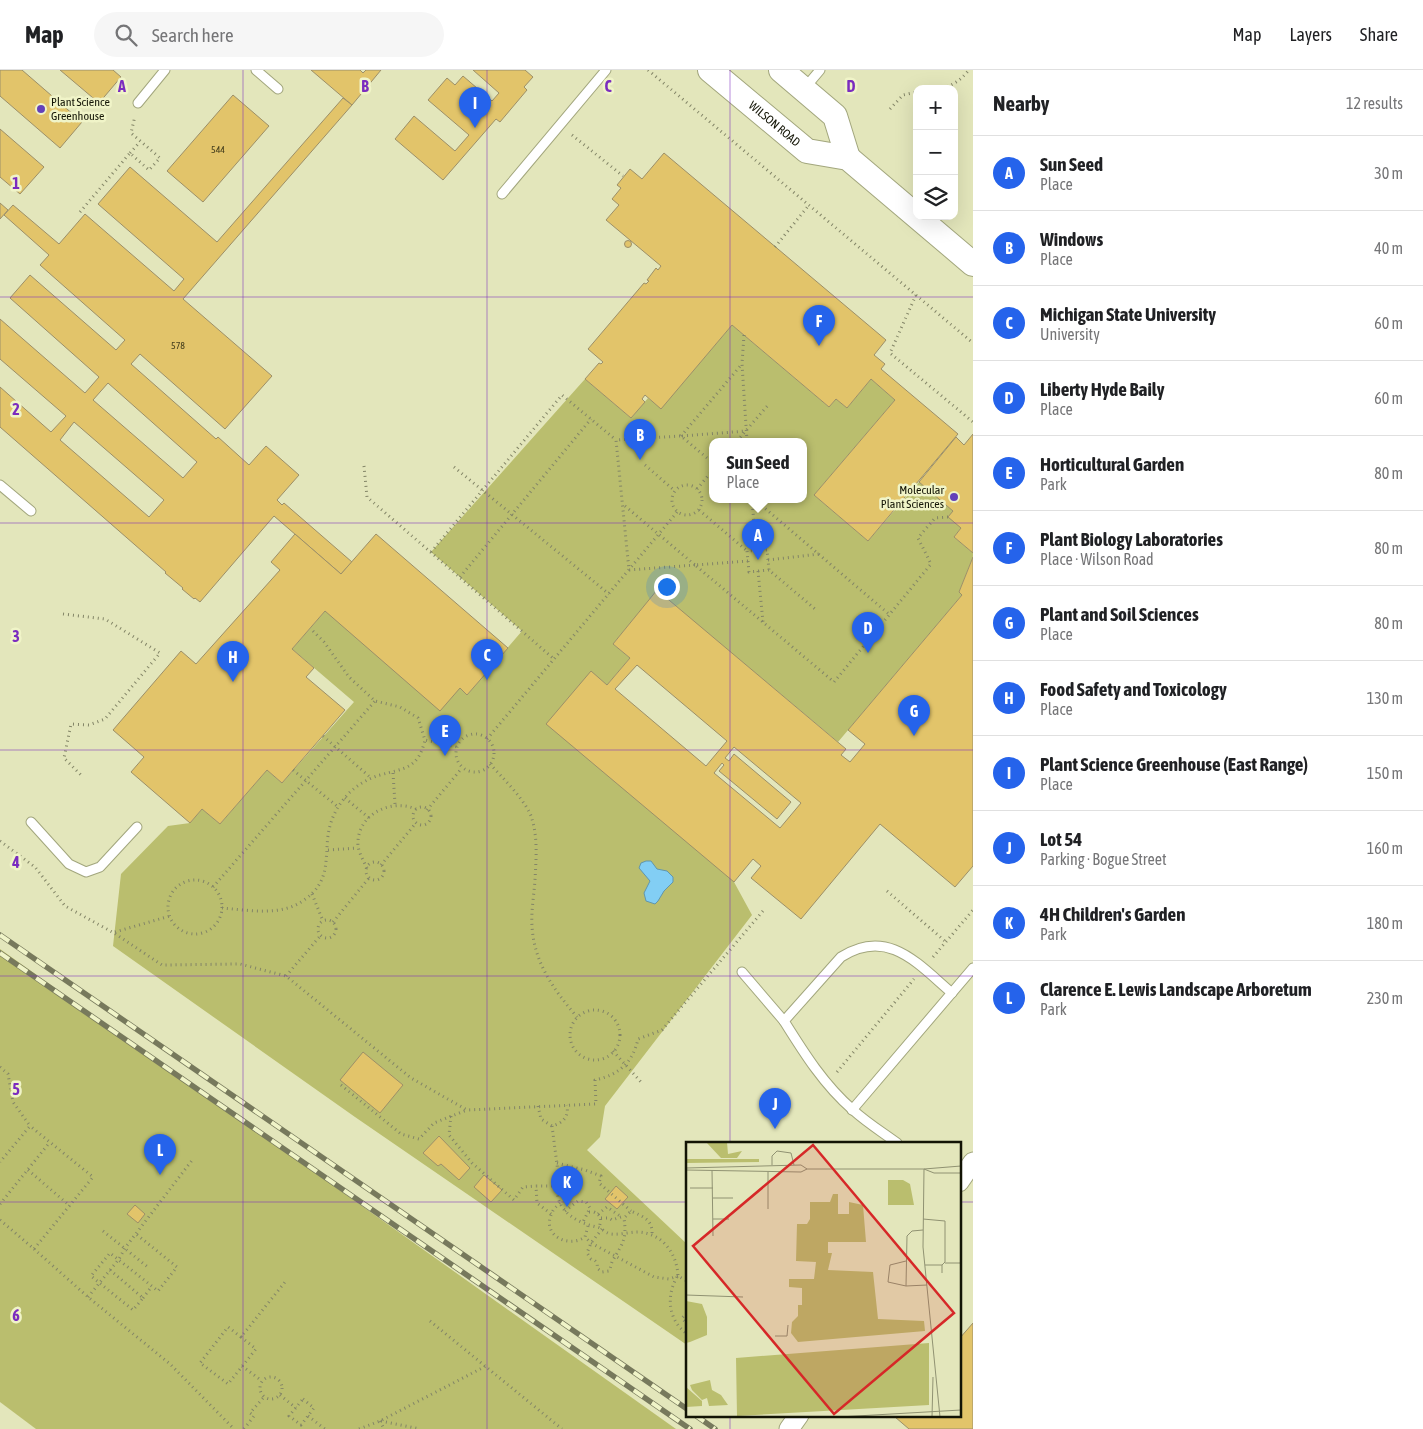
<!DOCTYPE html>
<meta charset="utf-8">
<style>
body{margin:0;font-family:"Asap Condensed",sans-serif;background:#f6f6f6;color:#202124}
.controls{position:absolute;right:15px;top:15px;display:grid;overflow:hidden;border-radius:10px;box-shadow:0 5px 20px #0002}
.controls button{width:45px;height:45px;display:grid;place-items:center;padding:0;border:0;border-bottom:1px solid #e0e0e0;background:#fff;color:#202124;font:25px sans-serif}
.you{position:absolute;left:666px;top:516px;width:18px;height:18px;margin:-12px;border:4px solid #fff;border-radius:50%;background:#1a73e8;box-shadow:0 0 0 8px #1a73e833}
.badge{display:grid;place-items:center;width:32px;height:32px;border-radius:50%;background:#2563eb;color:#fff;font-size:16px;font-weight:700}
.pin{position:absolute;translate:-50% -41px;filter:drop-shadow(0 1px 2px #0008)}
.pin::after{content:'';position:absolute;top:26px;width:18px;height:15px;background:inherit;clip-path:polygon(0 0,100% 0,50% 100%)}
.popup{position:absolute;left:709px;top:368px;width:98px;height:65px;box-sizing:border-box;display:grid;place-content:center;border-radius:10px;background:#fff;filter:drop-shadow(0 1px 4px #0005);font-size:16px;white-space:nowrap;color:#757577}
.popup b{font-size:19px;color:#202124}
.popup::after{content:'';position:absolute;left:50%;top:100%;margin-left:-10px;border:10px solid transparent;border-top-color:#fff}
.list{margin:0;padding:0;list-style:none}
h2{display:flex;justify-content:space-between;align-items:center;height:65px;margin:0;padding:0 20px;font-size:21px}
h2 small{font-size:16px;font-weight:400;color:#757577}
.list li{display:grid;grid-template-columns:32px 1fr auto;gap:15px;align-items:center;box-sizing:border-box;height:75px;padding:0 20px;border-top:1px solid #e0e0e0}
.list b{display:block;font-size:19px;white-space:nowrap}
.list p{margin:0;font-size:16px;white-space:nowrap;color:#757577}
.list em{font-size:16px;font-style:normal;color:#757577}
.icon{flex:none;width:28px;height:28px;fill:none;stroke:currentColor;stroke-width:2;stroke-linecap:round;stroke-linejoin:round}
.map{position:relative;flex:none;width:973px;height:1359px;overflow:hidden}
header{display:flex;align-items:center;gap:30px;box-sizing:border-box;height:70px;padding:0 25px;background:#fff;border-bottom:1px solid #e0e0e0}
header strong{font-size:24px}
nav{display:flex;gap:28px;margin-inline-start:auto;font-size:18px}
.search{width:350px;height:45px;background:#f6f6f6;display:flex;align-items:center;gap:12px;box-sizing:border-box;padding:0 18px;border-radius:28px;color:#757577;font-size:19px}
main{display:flex}
aside{flex:1;background:#fff}
.map>svg:first-child{display:block}
</style>
<header>
<strong>Map</strong>
<div class="search"><svg class="icon" aria-label="search" viewBox="0 0 24 24"><circle cx="10" cy="10" r="6"/><path d="M15 15l6 6"/></svg>Search here</div>
<nav><a>Map</a><a>Layers</a><a>Share</a></nav>
</header>
<main>
<div class="map">
<svg width="973" height="1359" viewBox="0 0 973 1359">
<rect width="100%" height="100%" fill="#e3e6bb"/>
<g fill="#babe6e" fill-rule="evenodd">
<path d="M 732,255 L 829,337 L 836,329 L 847,338 L 871,309 L 895,330 L 814,425 L 868,471 L 919,412 L 953,441 L 961,458 L 954,467 L 973,483 L 973,487 L 959,522 L 962,525 L 838,672 L 657,521 L 613,574 L 630,588 L 607,615 L 591,602 L 734,812 L 752,845 L 605,1036 L 600,1067 L 587,1080 L 687,1174 L 687,1275 L 355,1047 L 113,876 L 121,804 L 168,756 L 190,753 L 202,739 L 220,754 L 267,700 L 282,713 L 354,632 L 292,579 L 325,541 L 460,618 L 467,625 L 522,561 L 431,482 L 585,309 L 631,348 L 648,328 L 661,338 ZM 713,371 L 803,371 L 803,429 L 713,429 Z"/>
<polygon points="0,879 676,1359 36,1359 0,1332"/>
</g>
<polygon fill="#82cef4" stroke="#6196ac" points="646,791 651,791 657,799 667,801 673,807 673,812 664,821 658,831 655,834 646,831 644,823 650,811 639,798 641,793"/>
<g fill="#e2c46a" stroke="#9c8f68" fill-rule="evenodd">
<polygon points="0,0 22,0 82,52 60,78 0,26"/>
<polygon points="60,0 113,0 121,7 99,33"/>
<polygon points="311,0 360,0 363,3 366,0 381,0 352,35"/>
<polygon points="473,0 525,0 533,7 524,17 527,20 500,52 496,49 443,110 395,69 414,46 455,81 469,65 428,30 447,8 455,15 463,6 492,31 499,23"/>
<polygon points="233,25 269,56 203,132 167,101"/>
<path d="M 343,28 L 352,35 L 183,229 L 272,306 L 225,359 L 140,284 L 131,294 L 216,369 L 218,367 L 249,395 L 266,376 L 299,405 L 277,430 L 282,435 L 284,433 L 352,492 L 341,504 L 274,446 L 200,532 L 195,528 L 194,529 L 182,519 L 183,518 L 165,503 L 166,502 L 0,357 L 0,317 L 51,362 L 66,346 L 0,289 L 0,249 L 85,323 L 99,307 L 10,228 L 30,205 L 116,280 L 125,270 L 40,195 L 49,185 L 4,145 L 13,135 L 59,174 L 85,144 L 174,221 L 184,209 L 98,134 L 130,97 L 217,172 ZM 108,313 L 197,392 L 183,408 L 93,330 ZM 74,352 L 164,430 L 149,447 L 60,370 Z"/>
<polygon points="0,59 44,97 20,124 0,107"/>
<polygon points="664,83 886,270 874,285 885,294 881,299 958,364 868,471 814,425 895,330 871,309 847,338 836,329 829,337 732,255 661,339 645,325 642,329 645,332 631,348 585,309 599,293 601,294 603,292 588,279 644,213 646,214 649,211 647,210 656,198 658,200 661,196 606,150 619,135 612,129 621,118 617,115 630,99 642,109"/>
<polygon points="0,133 8,140 0,149"/>
<circle cx="628" cy="174" r="3.5"/>
<polygon points="973,364 973,483 954,467 961,458 948,447 953,441 919,412 956,367 964,375"/>
<polygon points="295,464 341,504 376,464 508,578 467,625 460,618 440,641 325,541 292,579 314,598 306,607 345,640 282,713 267,700 220,754 202,739 190,753 131,702 144,687 113,660 181,581 196,594 280,500 271,492"/>
<path d="M 973,487 L 973,796 L 955,817 L 880,754 L 801,849 L 751,808 L 761,796 L 753,789 L 734,812 L 546,654 L 591,601 L 607,615 L 630,588 L 613,574 L 657,520 L 846,679 L 841,685 L 850,692 L 865,674 L 848,660 L 962,525 L 959,522 ZM 637,595 L 727,671 L 706,696 L 615,619 ZM 734,677 L 801,733 L 780,758 L 714,703 L 722,693 L 724,695 L 719,701 L 777,749 L 791,732 L 734,684 L 729,691 L 725,688 Z"/>
<polygon points="363,982 403,1015 380,1043 340,1010"/>
<polygon points="439,1066 470,1098 459,1110 441,1094 438,1096 423,1083"/>
<polygon points="484,1105 502,1120 491,1132 474,1117"/>
<polygon points="616,1116 628,1127 617,1139 605,1129"/>
<polygon points="135,1135 145,1144 138,1153 127,1144"/>
<polygon points="973,1253 973,1359 909,1359 895,1347 897,1345 959,1345 959,1269"/>
</g>
<g fill="none" stroke-linecap="round" stroke-linejoin="round">
<defs>
<g id="service">
<polyline points="256,0 278,19"/>
<polyline points="804,19 820,0"/>
<polyline points="138,33 165,0"/>
<polyline points="502,124 606,0"/>
<polyline points="0,415 31,441"/>
<polyline points="31,752 69,794 86,802 100,797 137,757"/>
<polyline points="742,902 784,951"/>
<polyline points="852,1040 973,898"/>
<path d="M 897,1073 C 882,1062 866,1052 853,1040 C 824,1015 804,983 784,951 L 841,887 C 888,857 918,894 952,923"/>
</g>
<g id="minor">
<polyline points="959,1112 973,1092"/>
<polyline points="789,1359 799,1345"/>
</g>
<g id="tertiary">
<path id="s1" d="M 710,0 L 807,81 L 848,88 L 973,194"/>
<polyline points="781,0 835,46 848,88"/>
</g>
</defs>
<use href="#service" stroke="#a2a67d" stroke-width="11"/>
<use href="#minor" stroke="#a2a67d" stroke-width="21"/>
<use href="#tertiary" stroke="#a2a67d" stroke-width="26"/>
<g stroke="#838567" stroke-width="3" stroke-dasharray="1 4" stroke-linecap="butt">
<polyline points="648,0 973,273"/>
<path d="M 937,19 C 952,16 959,12 969,0"/>
<polyline points="890,39 903,25 917,22"/>
<polyline points="572,65 623,106"/>
<polyline points="130,83 140,72"/>
<polyline points="80,142 130,83 149,100 160,88 131,63 135,46"/>
<polyline points="775,177 809,135"/>
<polyline points="916,225 890,283 973,352"/>
<polyline points="744,265 742,294 747,371"/>
<polyline points="681,366 742,294"/>
<polyline points="682,366 746,361"/>
<polyline points="737,371 769,334"/>
<polyline points="645,395 675,421"/>
<polyline points="364,396 367,427 554,589"/>
<polyline points="454,397 609,524"/>
<circle cx="687" cy="430" r="15"/>
<polyline points="697,419 713,400"/>
<polyline points="752,429 756,480"/>
<polyline points="754,429 890,545"/>
<polyline points="625,436 695,495"/>
<polyline points="699,440 747,481"/>
<polyline points="431,482 562,325 616,370"/>
<polyline points="768,490 819,484"/>
<polyline points="748,491 695,495 834,612 931,494 918,468 935,448 948,447"/>
<polyline points="695,495 629,500 616,370 681,366 713,393"/>
<polyline points="769,500 749,502 747,481 767,480 769,500 815,539"/>
<polyline points="758,501 763,552"/>
<polyline points="460,507 591,349"/>
<polyline points="63,544 105,549 160,583 105,649 89,655 71,654 64,688 82,706"/>
<polyline points="313,561 324,572 349,607 375,631 400,637 418,648 425,670 457,677"/>
<circle cx="475" cy="683" r="19"/>
<polyline points="323,666 371,708"/>
<polyline points="487,669 678,441"/>
<path d="M 490,694 C 502,707 528,733 532,749 C 538,769 536,790 535,810 C 534,825 531,841 532,856 C 534,893 554,920 577,947"/>
<polyline points="293,700 338,737"/>
<polyline points="393,703 395,734"/>
<polyline points="345,728 369,748"/>
<circle cx="422" cy="746" r="9"/>
<polyline points="427,740 462,698"/>
<path d="M 0,771 L 35,797 L 65,836 L 114,863 L 162,895 L 240,894 L 286,906 L 411,1008 L 467,1040 L 596,1034 L 595,1010 C 619,1005 633,992 638,969 L 662,960 L 763,841"/>
<polyline points="328,780 358,778"/>
<circle cx="375" cy="801" r="9"/>
<polyline points="381,795 416,753"/>
<path d="M 367,798 C 364,792 359,783 358,776 C 356,745 390,728 416,739"/>
<circle cx="195" cy="837" r="27"/>
<polyline points="213,817 375,631"/>
<polyline points="887,821 946,872"/>
<polyline points="312,824 323,851"/>
<path d="M 222,838 C 249,840 281,847 304,830 C 330,812 325,791 328,765 C 330,752 335,740 343,730 C 352,718 366,709 380,705 C 405,698 418,699 425,670"/>
<circle cx="327" cy="859" r="9"/>
<polyline points="333,852 369,808"/>
<polyline points="115,862 170,846"/>
<polyline points="933,887 973,840"/>
<polyline points="286,906 321,865"/>
<circle cx="595" cy="965" r="25"/>
<polyline points="613,981 641,1012"/>
<polyline points="0,997 8,1004 13,1032 30,1056 0,1092"/>
<polyline points="837,1002 914,909"/>
<polyline points="341,1015 401,1064 419,1069 434,1053 467,1040"/>
<path d="M 538,1036 L 541,1049 L 552,1056 C 563,1053 569,1047 567,1035"/>
<polyline points="451,1046 449,1065 472,1093 514,1130 523,1117 536,1116"/>
<path d="M 552,1056 L 559,1110 C 551,1137 573,1152 597,1157 C 602,1158 605,1163 611,1164 C 620,1165 629,1162 638,1162 C 662,1163 677,1183 678,1206 L 687,1211"/>
<polyline points="557,1093 585,1100 601,1106 599,1113 631,1141"/>
<polyline points="28,1100 70,1136"/>
<path d="M 560,1133 C 557,1136 553,1139 552,1143 C 541,1164 567,1179 585,1167"/>
<polyline points="0,1134 50,1072"/>
<polyline points="565,1141 578,1131 586,1132 590,1138 582,1154"/>
<path d="M 589,1142 L 594,1142 C 601,1145 602,1150 599,1157"/>
<polyline points="551,1144 537,1133 536,1116 557,1116"/>
<polyline points="598,1144 607,1137 620,1146"/>
<polyline points="601,1148 609,1148 612,1150 621,1147"/>
<polyline points="0,1150 34,1179 93,1107 30,1056"/>
<polyline points="588,1156 585,1167 591,1173 654,1207 669,1209 678,1206"/>
<path d="M 602,1159 L 591,1173 L 587,1183 L 591,1189 C 596,1190 598,1193 597,1198 L 602,1202 L 609,1201 C 611,1197 611,1193 613,1190 C 623,1173 627,1169 624,1148 L 631,1141 C 644,1147 653,1150 652,1165"/>
<polyline points="103,1161 149,1198"/>
<polyline points="34,1179 88,1227 170,1294 234,1359"/>
<polyline points="110,1200 143,1228 133,1240 91,1206 110,1183 158,1221 177,1197 136,1164"/>
<path d="M 677,1207 C 666,1226 668,1250 687,1264"/>
<polyline points="88,1227 119,1189 125,1178 193,1089"/>
<polyline points="143,1228 152,1216"/>
<polyline points="687,1247 685,1245 682,1248 687,1254"/>
<polyline points="430,1251 562,1359"/>
<polyline points="241,1267 228,1257 200,1293 228,1314 256,1279 241,1267 285,1212"/>
<polyline points="242,1296 262,1311"/>
<circle cx="271" cy="1318" r="11"/>
<polyline points="280,1325 296,1338"/>
<polygon points="303,1329 314,1338 301,1355 289,1346"/>
<polyline points="308,1346 325,1359"/>
<polyline points="380,1351 384,1359"/>
<polyline points="381,1351 420,1359"/>
<polyline points="244,1359 254,1346 250,1343 264,1327"/>
<polyline points="359,1359 380,1351 486,1296"/>
</g>
<use href="#service" stroke="#fff" stroke-width="9"/>
<use href="#minor" stroke="#fff" stroke-width="19"/>
<use href="#tertiary" stroke="#fff" stroke-width="24"/>
<defs>
<g id="rail">
<polyline points="0,865 687,1339"/>
<polyline points="0,883 690,1359"/>
<polyline points="695,1345 715,1359"/>
</g>
</defs>
<use href="#rail" stroke="#77795c" stroke-width="5.5"/>
<use href="#rail" stroke="#f0f4c8" stroke-width="4" stroke-dasharray="11" stroke-linecap="butt"/>
</g>
<path fill="none" stroke="#7b2cbf" stroke-width="1" stroke-opacity="0.55" d="M 243,0 L 243,1359M 487,0 L 487,1359M 730,0 L 730,1073M 0,227 L 973,227M 0,453 L 973,453M 0,680 L 973,680M 0,906 L 973,906M 0,1132 L 687,1132M 959,1132 L 973,1132M 730,1345 L 730,1359"/>
<g fill="#6441b9" stroke="#f0f4c8" stroke-width="2">
<circle cx="41" cy="39" r="5"/>
<circle cx="954" cy="427" r="5"/>
</g>
<g text-anchor="middle" stroke-width="5" stroke-linejoin="round" paint-order="stroke">
<g font-size="10" fill="#47401e">
<text x="218" y="83">544</text>
<text x="178" y="279">578</text>
</g>
<g font-size="12" fill="#131405" stroke="#f0f4c8" text-anchor="start">
<text x="51" y="36">Plant Science<tspan x="51" dy="14">Greenhouse</tspan></text>
<text x="944" y="424" text-anchor="end">Molecular<tspan x="944" dy="14">Plant Sciences</tspan></text>
</g>
<g font-size="12" fill="#131405" stroke="#f0f4c8">
<text dy="4" stroke="none"><textPath href="#s1" startOffset="84">WILSON ROAD</textPath></text>
</g>
</g>
<g transform="translate(686 1072)">
<rect width="275" height="275" fill="#e3e6bb"/>
<path d="M 20,0 L 41,0 L 42,12 L 56,9 L 51,16 L 35,16 ZM 0,17 L 73,17 L 73,20 L 0,21 ZM 202,38 L 217,38 L 224,42 L 228,63 L 202,63 ZM 147,52 L 152,52 L 152,72 L 163,72 L 163,60 L 177,63 L 180,100 L 142,100 L 142,111 L 146,111 L 142,128 L 187,130 L 192,177 L 238,179 L 239,189 L 112,200 L 105,191 L 106,180 L 112,174 L 112,163 L 116,163 L 116,146 L 103,145 L 103,137 L 128,137 L 130,120 L 110,119 L 111,82 L 121,82 L 124,77 L 124,60 L 144,60 ZM 0,159 L 16,162 L 21,175 L 21,193 L 4,200 L 0,201 ZM 243,201 L 243,263 L 51,274 L 50,216 ZM 24,238 L 26,248 L 35,253 L 42,263 L 23,264 L 21,256 L 16,258 L 6,248 L 4,243 ZM 0,245 L 16,259 L 16,264 L 0,265 Z" fill="#babe6e"/>
<path fill="none" stroke="#909272" stroke-width="1" d="M 86,23 L 86,14 L 91,9 L 105,11 L 108,23M 0,26 L 115,23 L 121,27M 238,27 L 237,105 L 254,275M 238,27 L 248,31 L 275,31M 0,28 L 115,30 L 121,27 L 238,27 L 275,24M 26,28 L 27,94M 4,46 L 27,46M 27,56 L 47,56M 82,67 L 82,30M 27,77 L 43,77M 237,77 L 259,79 L 259,120 L 256,123M 220,119 L 204,123 L 202,140 L 220,144 L 241,143M 259,121 L 275,121M 239,123 L 256,123 L 256,131M 220,144 L 221,94 L 226,89 L 237,88M 0,153 L 57,155M 89,194 L 101,194 L 102,183M 153,275 L 275,268M 246,275 L 247,235"/>
<path fill="#d62828" fill-opacity="0.15" stroke="#d62828" stroke-width="2.5" d="M 127,3 L 268,171 L 148,272 L 7,104 Z"/>
<rect width="275" height="275" fill="none" stroke="#131405" stroke-width="2.5"/>
</g>
<g font-size="16" text-anchor="middle" font-weight="bold" fill="#7b2cbf" stroke="#f0f4c8" stroke-width="5" stroke-linejoin="round" paint-order="stroke">
<text x="122" y="22">A</text>
<text x="365" y="22">B</text>
<text x="608" y="22">C</text>
<text x="851" y="22">D</text>
<text x="16" y="119">1</text>
<text x="16" y="345">2</text>
<text x="16" y="572">3</text>
<text x="16" y="798">4</text>
<text x="16" y="1025">5</text>
<text x="16" y="1251">6</text>
</g>
</svg>
<div class="controls">
<button>+</button>
<button>−</button>
<button><svg class="icon" aria-label="layers" viewBox="0 0 24 24"><path d="M12 4l9 5-9 5-9-5zM3 14l9 5 9-5"/></svg></button>
</div>
<div class="you"></div>
<div class="pin badge" style="left:758px;top:490px">A</div>
<div class="popup"><b>Sun Seed</b>Place</div>
<div class="pin badge" style="left:640px;top:390px">B</div>
<div class="pin badge" style="left:487px;top:610px">C</div>
<div class="pin badge" style="left:868px;top:583px">D</div>
<div class="pin badge" style="left:445px;top:686px">E</div>
<div class="pin badge" style="left:819px;top:276px">F</div>
<div class="pin badge" style="left:914px;top:666px">G</div>
<div class="pin badge" style="left:233px;top:612px">H</div>
<div class="pin badge" style="left:475px;top:58px">I</div>
<div class="pin badge" style="left:775px;top:1059px">J</div>
<div class="pin badge" style="left:567px;top:1137px">K</div>
<div class="pin badge" style="left:160px;top:1105px">L</div>
</div>
<aside>
<h2>Nearby<small>12 results</small></h2>
<ul class="list">
<li><span class="badge">A</span><div><b>Sun Seed</b><p>Place</p></div><em>30 m</em></li>
<li><span class="badge">B</span><div><b>Windows</b><p>Place</p></div><em>40 m</em></li>
<li><span class="badge">C</span><div><b>Michigan State University</b><p>University</p></div><em>60 m</em></li>
<li><span class="badge">D</span><div><b>Liberty Hyde Baily</b><p>Place</p></div><em>60 m</em></li>
<li><span class="badge">E</span><div><b>Horticultural Garden</b><p>Park</p></div><em>80 m</em></li>
<li><span class="badge">F</span><div><b>Plant Biology Laboratories</b><p>Place · Wilson Road</p></div><em>80 m</em></li>
<li><span class="badge">G</span><div><b>Plant and Soil Sciences</b><p>Place</p></div><em>80 m</em></li>
<li><span class="badge">H</span><div><b>Food Safety and Toxicology</b><p>Place</p></div><em>130 m</em></li>
<li><span class="badge">I</span><div><b>Plant Science Greenhouse (East Range)</b><p>Place</p></div><em>150 m</em></li>
<li><span class="badge">J</span><div><b>Lot 54</b><p>Parking · Bogue Street</p></div><em>160 m</em></li>
<li><span class="badge">K</span><div><b>4H Children's Garden</b><p>Park</p></div><em>180 m</em></li>
<li><span class="badge">L</span><div><b>Clarence E. Lewis Landscape Arboretum</b><p>Park</p></div><em>230 m</em></li>
</ul>
</aside>
</main>
